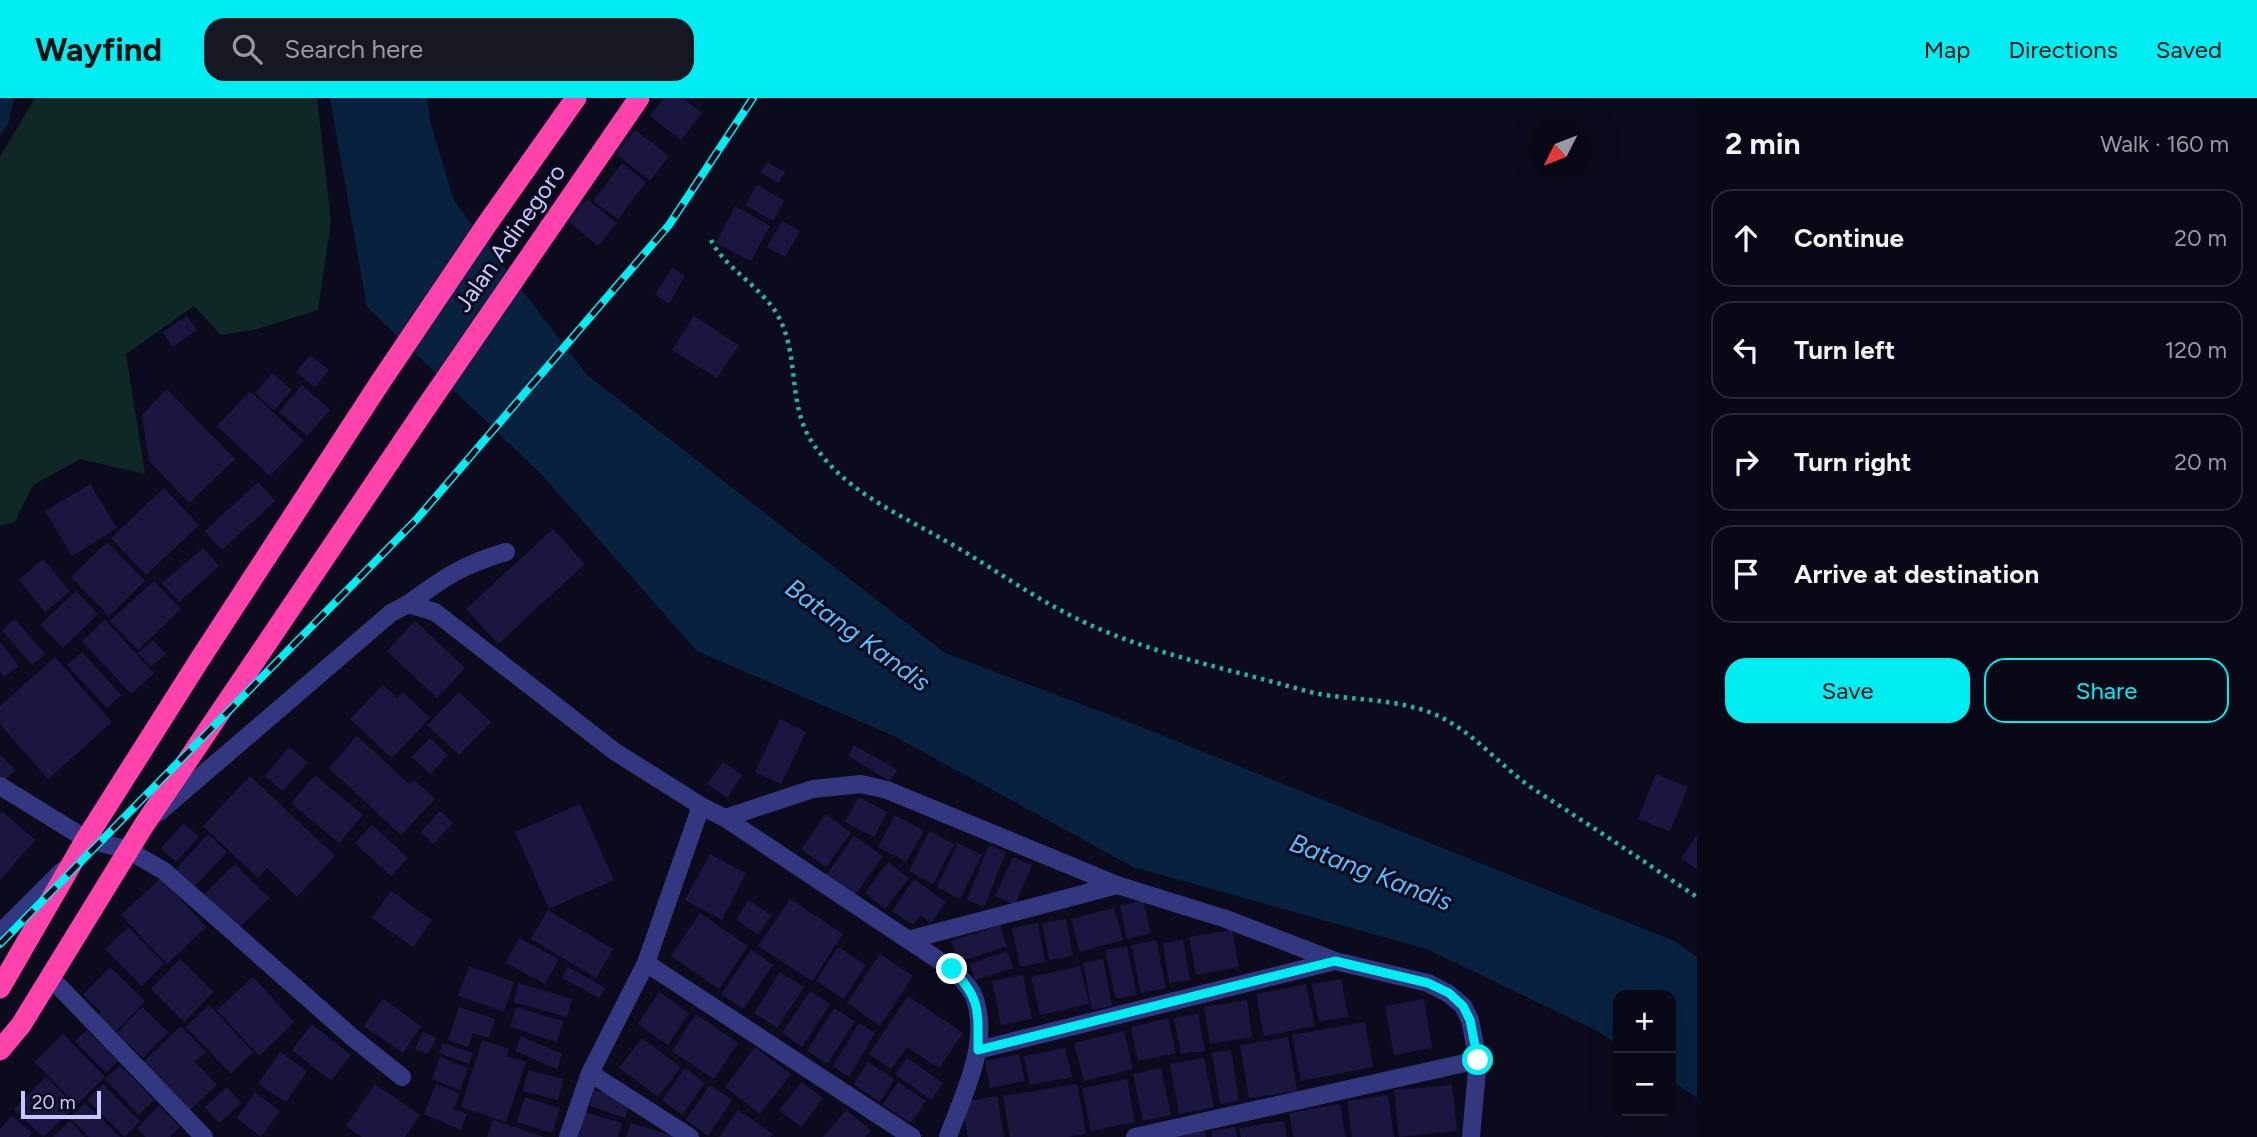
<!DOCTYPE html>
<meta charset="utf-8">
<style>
body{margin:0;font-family:Figtree,sans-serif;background:#171623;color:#f1f3f6}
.controls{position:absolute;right:21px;bottom:21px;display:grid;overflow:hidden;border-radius:14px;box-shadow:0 7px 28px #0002}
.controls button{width:63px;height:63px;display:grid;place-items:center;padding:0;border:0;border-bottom:2px solid #292935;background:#090816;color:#f1f3f6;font:35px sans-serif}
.compass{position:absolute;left:1529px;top:21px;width:63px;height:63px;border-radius:50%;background:#090816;box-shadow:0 7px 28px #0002;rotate:228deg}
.scale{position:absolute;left:21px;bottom:18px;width:80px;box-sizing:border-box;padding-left:7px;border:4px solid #c9c7ff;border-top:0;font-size:19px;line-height:24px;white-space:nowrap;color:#c9c7ff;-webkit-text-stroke:5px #0c0b1d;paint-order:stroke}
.stop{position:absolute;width:21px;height:21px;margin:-16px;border:5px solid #00edf2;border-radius:50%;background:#fff}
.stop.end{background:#00edf2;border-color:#fff;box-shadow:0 2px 7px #0008}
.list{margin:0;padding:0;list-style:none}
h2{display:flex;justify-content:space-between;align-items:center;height:91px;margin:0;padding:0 28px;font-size:30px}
h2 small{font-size:23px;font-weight:400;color:#999aa1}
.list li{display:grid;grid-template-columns:46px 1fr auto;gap:21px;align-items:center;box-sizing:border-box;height:98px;margin:0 14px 14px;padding:0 14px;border:2px solid #292935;border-radius:21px}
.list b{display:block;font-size:26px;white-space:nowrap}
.list em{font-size:23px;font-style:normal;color:#999aa1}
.actions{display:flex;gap:14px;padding:21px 28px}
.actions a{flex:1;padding:16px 0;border:2px solid #00edf2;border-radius:21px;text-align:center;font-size:24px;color:#00edf2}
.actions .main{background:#00edf2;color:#111}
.icon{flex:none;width:38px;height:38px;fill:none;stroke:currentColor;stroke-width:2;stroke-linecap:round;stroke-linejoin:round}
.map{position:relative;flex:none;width:1697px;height:1039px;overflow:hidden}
header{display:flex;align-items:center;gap:42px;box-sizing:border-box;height:98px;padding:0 35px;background:#00edf2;color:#111}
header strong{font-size:33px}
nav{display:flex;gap:38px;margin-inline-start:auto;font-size:24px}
.search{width:490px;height:63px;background:#171623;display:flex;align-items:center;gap:18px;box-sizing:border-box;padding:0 24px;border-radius:21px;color:#999aa1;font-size:26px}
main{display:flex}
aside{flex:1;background:#090816}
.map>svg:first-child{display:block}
</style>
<header>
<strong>Wayfind</strong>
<div class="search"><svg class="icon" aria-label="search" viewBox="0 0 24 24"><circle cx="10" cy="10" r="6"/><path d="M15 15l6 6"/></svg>Search here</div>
<nav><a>Map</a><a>Directions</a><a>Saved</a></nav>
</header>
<main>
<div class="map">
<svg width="1697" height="1039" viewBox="0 0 1697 1039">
<rect width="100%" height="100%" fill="#0c0b1d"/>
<polygon fill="#0e2825" points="35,0 317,0 331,124 318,212 257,231 221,237 194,208 126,256 145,376 80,361 33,387 15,424 0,428 0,59"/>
<g fill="#08213f">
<polygon points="0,0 14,0 8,26 0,37"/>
<polygon points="330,0 427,0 431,27 454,103 587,277 945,555 1129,624 1674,843 1697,859 1697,1000 1671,982 1671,897 1618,897 1618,947 1599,934 1427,851 1133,769 896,639 697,553 542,377 367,209"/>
</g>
<g fill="#1b163f">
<polygon points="664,0 683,0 702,15 681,42 650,18"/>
<polygon points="635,32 669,58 650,83 616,56"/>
<polygon points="767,64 785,74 779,85 760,74"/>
<polygon points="622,65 646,84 618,121 593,103"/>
<polygon points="757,87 784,103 773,123 745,107"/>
<polygon points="587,101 617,125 598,148 568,123"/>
<polygon points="735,108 770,128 751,163 716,145"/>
<polygon points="782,123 800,133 785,159 767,149"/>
<polygon points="672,170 685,178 669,206 655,197"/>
<polygon points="187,218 197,232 173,249 163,234"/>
<polygon points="694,218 739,247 717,280 672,252"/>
<polygon points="310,257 329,272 315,289 296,274"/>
<polygon points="272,275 292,292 274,312 255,295"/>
<polygon points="302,287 330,312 307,338 279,314"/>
<polygon points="167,291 235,361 189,405 149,363 142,317"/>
<polygon points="250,293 304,343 270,378 217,328"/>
<polygon points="258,384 275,403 222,452 205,433"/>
<polygon points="90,386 117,430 72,458 45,413"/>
<polygon points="164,390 199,427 146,477 111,440"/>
<polygon points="553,431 585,466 498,546 466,511"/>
<polygon points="107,444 145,483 109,518 71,479"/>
<polygon points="203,450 219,468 179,504 162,485"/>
<polygon points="43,461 70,493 45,514 19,482"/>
<polygon points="154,483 181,511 138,552 110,523"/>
<polygon points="76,493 98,516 63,550 40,527"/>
<polygon points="15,521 45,556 32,567 2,532"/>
<polygon points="105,522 154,575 131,596 82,543"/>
<polygon points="415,523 465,570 437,600 387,553"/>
<polygon points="153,542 166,556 151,569 138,555"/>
<polygon points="0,544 19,568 4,579 0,573"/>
<polygon points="82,554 121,597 107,610 67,567"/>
<polygon points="55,559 112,624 48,681 0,626 0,608"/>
<polygon points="383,587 397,600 403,594 430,620 392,660 350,621"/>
<polygon points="459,594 491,624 459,657 427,627"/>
<polygon points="780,621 806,634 781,686 755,674"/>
<polygon points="357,638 410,687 414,682 435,701 401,737 329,670"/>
<polygon points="430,640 448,657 430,676 412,659"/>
<polygon points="854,647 897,672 890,683 848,658"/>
<polygon points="289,649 308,664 283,693 265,678"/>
<polygon points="0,657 15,672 0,687"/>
<polygon points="723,664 742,677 727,700 707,686"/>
<polygon points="1656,676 1688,689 1670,733 1638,721"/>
<polygon points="315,677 363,717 339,745 291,705"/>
<polygon points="250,678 335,758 297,799 267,770 258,780 203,728"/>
<polygon points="859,699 887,714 874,739 845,724"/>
<polygon points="580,706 614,782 549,811 515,734"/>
<polygon points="2,713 35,742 0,782 0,716"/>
<polygon points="440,713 453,725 433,746 421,734"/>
<polygon points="826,716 851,735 826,769 801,751"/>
<polygon points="895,717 924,733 906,764 878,749"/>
<polygon points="184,725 199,739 176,764 161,750"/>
<polygon points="372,727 408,760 391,778 355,745"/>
<polygon points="929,733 954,746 933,786 909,773"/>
<polygon points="208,736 227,754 195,788 176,771"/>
<polygon points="1697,737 1697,771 1681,760"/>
<polygon points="854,738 883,758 854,798 826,777"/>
<polygon points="958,745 982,757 960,801 937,789"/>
<polygon points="989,747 1006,754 984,809 967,802"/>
<polygon points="710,756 746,775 722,822 685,802"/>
<polygon points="1013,759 1032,767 1015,807 995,798"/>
<polygon points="888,764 909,780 885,811 865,795"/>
<polygon points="235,766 269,800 236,833 202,799"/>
<polygon points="161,780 206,829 167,866 121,817"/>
<polygon points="914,781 946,804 931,825 920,817 913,827 892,813"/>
<polygon points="391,793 432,822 413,849 372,820"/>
<polygon points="790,801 843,836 812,883 758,848"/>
<polygon points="749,802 771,818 758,837 736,821"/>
<polygon points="1143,802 1151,835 1127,841 1120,808"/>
<polygon points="1114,810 1123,842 1080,854 1071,821"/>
<polygon points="548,812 613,851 596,880 531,841"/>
<polygon points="700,815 748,848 719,891 671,858"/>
<polygon points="1066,821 1073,858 1049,862 1042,825"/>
<polygon points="1038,825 1045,864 1020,869 1012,830"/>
<polygon points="1000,827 1007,848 959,864 951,843"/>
<polygon points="128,829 164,866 142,888 105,851"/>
<polygon points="1232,832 1239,869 1196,877 1189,839"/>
<polygon points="519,840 559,861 545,886 506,865"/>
<polygon points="1156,842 1166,890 1141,895 1131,847"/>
<polygon points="1183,842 1190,882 1169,885 1163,845"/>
<polygon points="1127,848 1137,897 1116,901 1105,852"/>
<polygon points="838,849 866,867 844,901 816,883"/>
<polygon points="751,852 773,867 743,911 721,896"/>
<polygon points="1007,853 1013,870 975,882 969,866"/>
<polygon points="880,856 913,878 880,928 847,905"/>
<polygon points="180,861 213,894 184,924 151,891"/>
<polygon points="1103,861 1112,908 1092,912 1083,865"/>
<polygon points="469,868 514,884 504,914 458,898"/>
<polygon points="1080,868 1089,906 1040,917 1031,879"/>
<polygon points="110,869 145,903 111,939 93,922 101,914 83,897"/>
<polygon points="568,869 605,890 599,900 562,880"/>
<polygon points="780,874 804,889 777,930 754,915"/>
<polygon points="1023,877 1032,921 1001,927 992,883"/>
<polygon points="253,879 294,924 259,958 217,912"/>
<polygon points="1341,881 1348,919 1319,924 1312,886"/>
<polygon points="519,885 572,901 567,919 513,904"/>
<polygon points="1306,886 1315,928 1264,938 1256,896"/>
<polygon points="810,893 830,906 802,949 782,935"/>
<polygon points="659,894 689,915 668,947 638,926"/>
<polygon points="908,898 963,935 939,970 907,949 891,971 869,956"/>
<polygon points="383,901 421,928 403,955 364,928"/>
<polygon points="1424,901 1432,950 1394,957 1385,908"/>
<polygon points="1247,902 1252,939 1210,946 1204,909"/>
<polygon points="209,907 253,954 231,976 186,929"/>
<polygon points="142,909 168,934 143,960 117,935"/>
<polygon points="459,909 495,921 489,940 473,935 468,949 448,942"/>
<polygon points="516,909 563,923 557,944 510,929"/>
<polygon points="834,910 855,924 827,966 807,953"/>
<polygon points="696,916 738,945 714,981 672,953"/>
<polygon points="1198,916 1205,953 1181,956 1174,920"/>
<polygon points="1168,920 1176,955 1138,963 1131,929"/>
<polygon points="1365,924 1373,969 1301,983 1292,937"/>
<polygon points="859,925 875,935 849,979 833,968"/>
<polygon points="312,926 351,957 331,983 292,952"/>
<polygon points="181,928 206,954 195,964 217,987 188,1014 141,966"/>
<polygon points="87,932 118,963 106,975 75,943"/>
<polygon points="1124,933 1133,971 1084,983 1074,945"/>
<polygon points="423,934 436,940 428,956 415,951"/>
<polygon points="63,936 105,979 77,1007 35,964"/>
<polygon points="521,938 562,956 557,971 515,953"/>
<polygon points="1288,939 1297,993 1249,1000 1240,947"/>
<polygon points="642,940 681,969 658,999 619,970"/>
<polygon points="482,942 509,951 507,958 526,964 506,1024 461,1009"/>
<polygon points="443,945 473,955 469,966 439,955"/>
<polygon points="755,949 791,976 760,1016 725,989"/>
<polygon points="1065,950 1072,979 1030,987 1024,958"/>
<polygon points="1231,952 1239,1003 1220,1006 1212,955"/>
<polygon points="280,954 307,973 286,1004 258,986"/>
<polygon points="1019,956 1025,983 990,990 985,963"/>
<polygon points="440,959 468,970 460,992 432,981"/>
<polygon points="907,960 943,985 931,1002 895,976"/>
<polygon points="1204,960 1214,1009 1179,1016 1170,966"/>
<polygon points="868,964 894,981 880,1004 853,986"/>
<polygon points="120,967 154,1002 139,1017 105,981"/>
<polygon points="685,970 705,985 682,1017 662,1002"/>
<polygon points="1161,970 1171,1017 1143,1023 1133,976"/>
<polygon points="528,972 563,981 558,1002 523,993"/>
<polygon points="46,979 75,1008 43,1039 14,1011"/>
<polygon points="1127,981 1135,1024 1091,1033 1082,990"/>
<polygon points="802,984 823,1000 801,1029 779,1012"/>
<polygon points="898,984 926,1003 911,1025 883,1007"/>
<polygon points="103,986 140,1023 125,1039 87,1002"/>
<polygon points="375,986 420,1017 405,1039 362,1039 346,1028"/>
<polygon points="436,986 460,996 454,1011 467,1016 461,1032 424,1016"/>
<polygon points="1077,986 1086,1036 1067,1039 1010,1039 1003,998"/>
<polygon points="710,987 732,1002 708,1038 686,1022"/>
<polygon points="1452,987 1457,1033 1399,1039 1394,992"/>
<polygon points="227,989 241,1005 219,1025 205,1009"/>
<polygon points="594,992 630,1003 625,1020 590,1008"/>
<polygon points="255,994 280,1013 261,1039 237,1020"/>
<polygon points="1388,997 1394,1039 1352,1039 1347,1003"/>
<polygon points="997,998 1004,1039 968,1039 962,1004"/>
<polygon points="525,999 560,1010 552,1035 517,1024"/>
<polygon points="85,1005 120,1039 89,1039 70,1020"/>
<polygon points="1340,1006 1346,1039 1294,1039 1289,1015"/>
<polygon points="159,1008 180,1029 170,1039 146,1039 137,1030"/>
<polygon points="738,1012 773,1036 770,1039 719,1039"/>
<polygon points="846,1012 871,1032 865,1039 823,1039"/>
<polygon points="585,1014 622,1025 618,1039 578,1039"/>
<polygon points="12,1018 32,1035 29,1039 0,1039 0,1031"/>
<polygon points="493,1022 544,1039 487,1039"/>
<polygon points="70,1023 85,1039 53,1039"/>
<polygon points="1284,1023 1287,1039 1241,1039 1239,1030"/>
<polygon points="631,1025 674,1038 674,1039 626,1039"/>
<polygon points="1235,1029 1237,1039 1212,1039 1211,1033"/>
<polygon points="1204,1031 1206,1039 1172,1039"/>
</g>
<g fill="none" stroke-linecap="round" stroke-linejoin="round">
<path stroke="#27b39f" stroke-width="4.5" stroke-dasharray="3.5 5" stroke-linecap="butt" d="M 711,142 C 722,167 760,188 777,216 C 801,257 786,308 814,347 C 845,393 897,415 944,442 C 984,464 1022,492 1062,513 C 1132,551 1212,567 1288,588 C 1300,591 1312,595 1325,597 C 1360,602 1396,602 1429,614 C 1466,628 1490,657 1520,681 C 1536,694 1555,704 1572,716 C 1614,743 1655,771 1697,799"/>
<g stroke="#33377f" stroke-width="18">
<path d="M 408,506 C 443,480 464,466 506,454"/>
<polyline points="0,688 86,741 128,752 164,773 352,939 402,979"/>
<path d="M 158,715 L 391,515 L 408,506 L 435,514 L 614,653 L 701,708 L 725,720 L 952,871 C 960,880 971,889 975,901 C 990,946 963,997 948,1039"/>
<polyline points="725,720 813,691 861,686 887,692 1117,787"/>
<polyline points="0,835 62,773"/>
<polyline points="908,842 1117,787 1226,821 1335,863 1428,885 1449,896 1463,908 1470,922 1478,962 1471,1039"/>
<polyline points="646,865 912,1039"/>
<polyline points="50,879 204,1039"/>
<polyline points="978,952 1335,863"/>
<polyline points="590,975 690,1039"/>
<polyline points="568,1039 590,975 646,865 701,708"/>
<polyline points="1135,1039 1478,962"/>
</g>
<g stroke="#ff42ac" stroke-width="21">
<polyline points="0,890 86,741 200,561 381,283 487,126 576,0"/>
<polyline points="0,952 21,927 144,727 425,311 639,0"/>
</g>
<defs>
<polyline id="rail" points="0,846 416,422 669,127 753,0"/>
</defs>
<use href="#rail" stroke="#00edf2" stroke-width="8"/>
<use href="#rail" stroke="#0c0b1d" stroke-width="5" stroke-dasharray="16" stroke-linecap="butt"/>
</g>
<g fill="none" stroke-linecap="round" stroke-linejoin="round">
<path stroke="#00edf2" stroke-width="9" d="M 952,871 C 981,901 978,912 978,952 L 1335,863 L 1428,885 L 1449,895 L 1463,908 L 1470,922 L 1478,962"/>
</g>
<g text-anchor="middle" stroke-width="6" stroke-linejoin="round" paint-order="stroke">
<g font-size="24" fill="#c9c7ff" stroke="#0c0b1d">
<text transform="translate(510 140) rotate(-55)" y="8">Jalan Adinegoro</text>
</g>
<g font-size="26" font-style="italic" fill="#55beff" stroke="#0c0b1d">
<text transform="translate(858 537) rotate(36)" y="9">Batang Kandis</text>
<text transform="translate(1371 774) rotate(21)" y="9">Batang Kandis</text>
</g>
</g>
</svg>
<div class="controls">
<button>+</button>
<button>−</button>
</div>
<svg class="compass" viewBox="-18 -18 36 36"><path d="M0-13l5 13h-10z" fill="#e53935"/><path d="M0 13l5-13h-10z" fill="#999aa1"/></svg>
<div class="scale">20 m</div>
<div class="stop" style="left:1478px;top:962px"></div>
<div class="stop end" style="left:952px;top:871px"></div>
</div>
<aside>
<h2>2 min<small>Walk · 160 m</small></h2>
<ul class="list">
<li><svg class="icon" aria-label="ahead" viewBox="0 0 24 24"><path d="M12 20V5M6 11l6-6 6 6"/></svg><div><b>Continue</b></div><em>20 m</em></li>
<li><svg class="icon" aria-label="left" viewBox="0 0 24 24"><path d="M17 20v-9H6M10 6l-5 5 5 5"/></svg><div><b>Turn left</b></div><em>120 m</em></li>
<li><svg class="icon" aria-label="right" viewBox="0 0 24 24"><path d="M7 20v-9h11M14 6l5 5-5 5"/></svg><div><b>Turn right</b></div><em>20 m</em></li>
<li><svg class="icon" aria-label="arrive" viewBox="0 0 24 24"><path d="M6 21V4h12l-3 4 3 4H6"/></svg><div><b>Arrive at destination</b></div></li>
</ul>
<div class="actions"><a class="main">Save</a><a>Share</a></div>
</aside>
</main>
